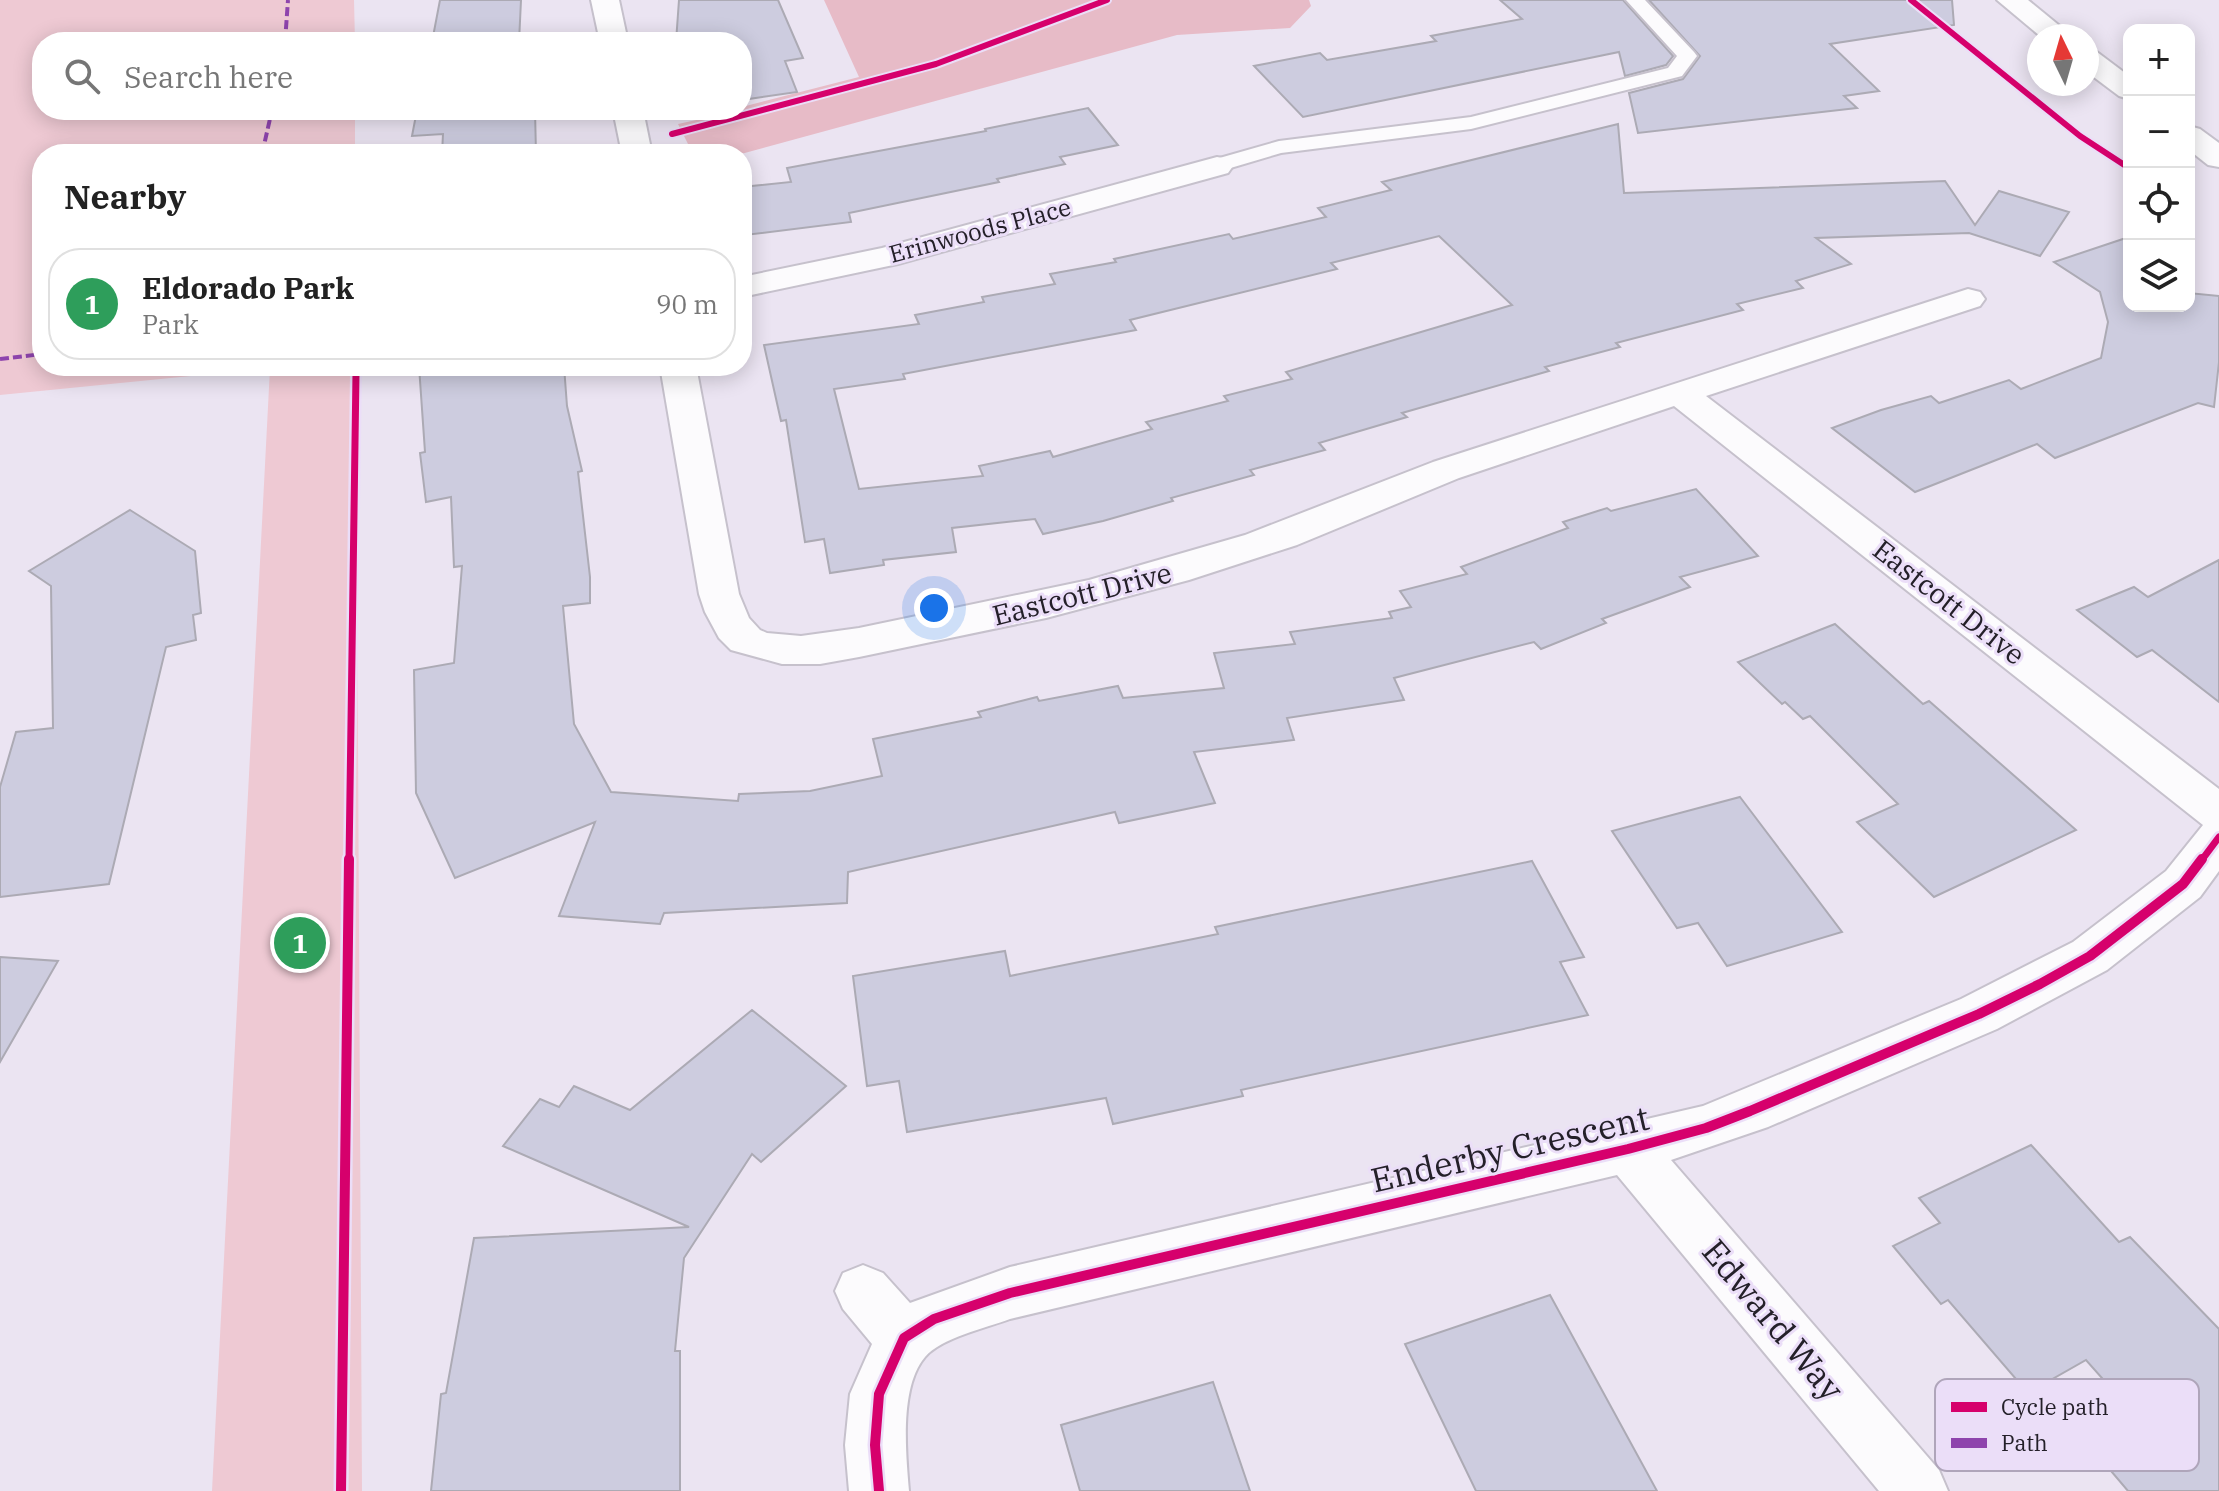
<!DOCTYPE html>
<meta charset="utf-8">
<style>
body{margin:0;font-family:"IBM Plex Serif",serif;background:#f2f2f2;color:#222}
.controls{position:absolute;right:24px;top:24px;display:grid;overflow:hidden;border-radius:16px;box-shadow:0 4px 20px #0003}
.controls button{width:72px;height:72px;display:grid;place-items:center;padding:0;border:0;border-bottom:2px solid #e0e0e0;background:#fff;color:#222;font:40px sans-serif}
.compass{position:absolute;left:2027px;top:24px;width:72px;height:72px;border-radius:50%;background:#fff;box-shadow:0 4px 20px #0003;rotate:355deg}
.you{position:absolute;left:934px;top:608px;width:28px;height:28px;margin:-20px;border:6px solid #fff;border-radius:50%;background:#1a73e8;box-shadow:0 0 0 12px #1a73e833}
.badge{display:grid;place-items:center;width:52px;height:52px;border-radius:50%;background:#d93025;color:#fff;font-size:26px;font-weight:700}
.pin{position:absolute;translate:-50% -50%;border:4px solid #fff;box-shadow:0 2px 8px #0006}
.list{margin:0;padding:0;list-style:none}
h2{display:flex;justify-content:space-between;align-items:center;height:104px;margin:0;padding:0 32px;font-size:34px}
h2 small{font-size:26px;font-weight:400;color:#767676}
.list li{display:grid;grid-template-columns:52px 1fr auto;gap:24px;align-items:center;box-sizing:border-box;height:112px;margin:0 16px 16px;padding:0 16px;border:2px solid #e0e0e0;border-radius:32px}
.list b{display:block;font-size:30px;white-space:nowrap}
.list p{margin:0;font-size:26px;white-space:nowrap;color:#767676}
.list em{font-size:26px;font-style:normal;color:#767676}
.icon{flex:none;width:44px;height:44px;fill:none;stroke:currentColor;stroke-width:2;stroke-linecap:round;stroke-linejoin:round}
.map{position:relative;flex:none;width:2219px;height:1491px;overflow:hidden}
.search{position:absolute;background:#fff;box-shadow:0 4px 20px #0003;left:32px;top:32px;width:720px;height:88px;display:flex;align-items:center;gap:20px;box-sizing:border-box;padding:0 28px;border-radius:32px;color:#767676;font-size:30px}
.panel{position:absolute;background:#fff;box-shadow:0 4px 20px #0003;left:32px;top:144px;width:720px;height:232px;border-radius:32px}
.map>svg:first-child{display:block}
</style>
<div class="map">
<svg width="2219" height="1491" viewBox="0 0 2219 1491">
<rect width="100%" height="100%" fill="#ebe4f2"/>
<polygon fill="#eec9d3" points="0,0 354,0 355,42 42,42 42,110 355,110 355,154 42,154 42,366 356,366 362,1491 212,1491 270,368 0,395"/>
<polygon fill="#e7bbc7" points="824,0 1309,0 1311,6 1290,28 1177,35 741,154 693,154 678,124 742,110 742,107 859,77"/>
<g fill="#cdccdf" stroke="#acaab4" stroke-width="2" fill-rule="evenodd">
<polygon points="440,0 521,0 519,42 432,42"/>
<polygon points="679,0 778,0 803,58 785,61 797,92 742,100 742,42 676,42"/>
<polygon points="1500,0 1623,0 1673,56 1666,65 1625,76 1619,52 1303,117 1254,66 1320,53 1327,60 1436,41 1431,36 1522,19"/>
<polygon points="1649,0 1952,0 1954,25 1830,44 1879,91 1844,96 1857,108 1638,133 1629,93 1683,79 1700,56"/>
<polygon points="1088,108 1118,145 1060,157 1065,164 997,179 999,182 849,213 851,222 745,235 742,187 791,182 787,168 986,131 985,129"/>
<polygon points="417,110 535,110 536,154 442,154 443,134 412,136"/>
<path d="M 1618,124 L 1624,193 L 1945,181 L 1975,225 L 1999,191 L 2069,212 L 2040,256 L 1969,233 L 1816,238 L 1851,264 L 1796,281 L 1803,288 L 1737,304 L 1743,310 L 1616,343 L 1620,347 L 1545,367 L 1549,371 L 1402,413 L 1407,417 L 1319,443 L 1325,450 L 1250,470 L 1254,475 L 1171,498 L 1173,501 L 1103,521 L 1043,534 L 1035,519 L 952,528 L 956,552 L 883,560 L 884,565 L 830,573 L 824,539 L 805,542 L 786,420 L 781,421 L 764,345 L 919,324 L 915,315 L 984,302 L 982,297 L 1055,284 L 1050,274 L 1116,262 L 1114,259 L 1229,234 L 1233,239 L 1326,217 L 1318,208 L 1391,190 L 1382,182 ZM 1439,236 L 1512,305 L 1286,372 L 1292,379 L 1224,396 L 1228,401 L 1146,422 L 1152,429 L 1053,457 L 1050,451 L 979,466 L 983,476 L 859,489 L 834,389 L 905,379 L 903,374 L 1136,330 L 1130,320 L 1337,269 L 1331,263 Z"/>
<polygon points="2129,237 2129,306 2189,306 2189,293 2219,296 2219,362 2214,407 2198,403 2055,458 2037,444 1915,492 1832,428 1881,410 1931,396 1939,403 2009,380 2021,389 2101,358 2108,322 2100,292 2054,262"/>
<polygon points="419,366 564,366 567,406 582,471 578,472 590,577 590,603 563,606 574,724 611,792 738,801 739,794 810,791 882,776 873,739 981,717 978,712 1037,697 1039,701 1118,686 1123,698 1224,688 1214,653 1295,644 1290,632 1392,618 1389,612 1411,607 1400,591 1467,574 1461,567 1568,528 1563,522 1607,508 1611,511 1696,489 1758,556 1680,577 1690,587 1602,619 1606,623 1541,649 1534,642 1394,678 1404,700 1287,718 1294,740 1194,752 1215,803 1119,823 1115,812 848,872 847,903 664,913 660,924 559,916 595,822 455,878 416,793 414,670 454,663 462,566 454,567 451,497 426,502 420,453 425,452"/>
<polygon points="130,510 195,551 201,613 193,615 196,640 166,647 109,884 0,897 0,787 16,732 53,728 51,586 29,571"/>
<polygon points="2219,560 2219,702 2152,650 2137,657 2077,610 2134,587 2148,597"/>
<polygon points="1835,624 1923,704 1929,701 2076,830 1934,897 1857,822 1898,804 1810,716 1803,719 1785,702 1782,704 1738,662"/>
<polygon points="1740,797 1842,932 1727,966 1698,923 1677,928 1612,831"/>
<polygon points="1532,861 1584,957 1560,962 1588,1015 1241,1090 1243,1096 1113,1124 1106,1098 907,1132 899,1081 867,1086 853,976 1005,951 1010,976 1218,934 1215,927"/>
<polygon points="0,957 58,961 0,1062"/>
<polygon points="752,1010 846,1086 761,1162 752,1154 684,1258 675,1351 680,1351 680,1491 431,1491 441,1394 446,1393 474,1238 689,1227 503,1146 540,1099 559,1107 574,1086 630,1110"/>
<polygon points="2031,1145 2119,1242 2130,1237 2219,1329 2219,1491 2128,1491 2100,1458 2149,1431 2086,1360 2028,1393 1948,1300 1941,1304 1893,1246 1940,1223 1919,1198"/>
<polygon points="1550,1295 1657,1491 1476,1491 1405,1344"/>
<polygon points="1213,1382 1250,1491 1080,1491 1061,1425"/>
</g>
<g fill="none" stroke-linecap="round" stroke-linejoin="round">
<defs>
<polygon id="lane" points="1626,0 1645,0 1694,52 1697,56 1682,76 1471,129 1281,153 1217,172 1206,166 1209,161 1279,141 1471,117 1668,68 1677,56"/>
<g id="street">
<polygon points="591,0 619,0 628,42 600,42"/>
<polygon points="613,110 643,110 652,154 622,154"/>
<polygon points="1217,157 1228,159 1233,166 1228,173 898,264 742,297 742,277 882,248"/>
<path d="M 1968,289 L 1980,292 L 1985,299 L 1980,306 L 1706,396 L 2219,789 L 2219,871 L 2200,897 L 2107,970 L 1997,1029 L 1768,1127 L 1671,1160 L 1939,1470 L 1948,1491 L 1879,1491 L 1617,1175 L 1010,1319 C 986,1328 941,1338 925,1357 C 899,1387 906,1455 909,1491 L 849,1491 L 845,1445 L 850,1394 L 872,1344 L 843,1309 L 835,1291 L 843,1273 L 863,1265 L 883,1273 L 910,1303 L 1010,1267 L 1703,1106 L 1961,999 L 2073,942 L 2166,871 L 2203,825 L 1674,406 L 1459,478 L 1297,545 L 1189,580 L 1046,618 L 859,657 L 820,664 L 782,664 L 731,650 L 719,638 L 705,612 L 699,594 L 660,366 L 696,366 L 739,594 L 749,618 L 760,630 L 767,633 L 801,636 L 859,628 L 1089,580 L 1245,535 L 1433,462 Z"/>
</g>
<g id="secondary">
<polygon points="1997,0 2028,0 2072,36 2040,36"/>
<polygon points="2087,49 2097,52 2129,76 2129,99 2119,96 2087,72"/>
<polygon points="2189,126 2200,129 2219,143 2219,167 2208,165 2189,150"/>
</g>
</defs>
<use href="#lane" stroke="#c6c1cc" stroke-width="4"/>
<use href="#street" stroke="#c6c1cc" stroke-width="4"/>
<use href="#secondary" stroke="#c6c1cc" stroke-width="4"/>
<use href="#lane" fill="#fcfbfd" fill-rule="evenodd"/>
<use href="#street" fill="#fcfbfd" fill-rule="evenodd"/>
<use href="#secondary" fill="#fcfbfd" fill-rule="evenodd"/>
<g stroke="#8e44ad" stroke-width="4" stroke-dasharray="9 4" stroke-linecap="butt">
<polyline points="285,42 288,0"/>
<polyline points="262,154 272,110"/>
<polyline points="0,359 42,354"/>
</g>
<defs>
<g id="cycleway-far2">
<polyline points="1911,0 2080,136 2129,168"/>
<polyline points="672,134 936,64 1107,0"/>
<polyline points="356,375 356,366"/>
</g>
<g id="cycleway-far1">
<polyline points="349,861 356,373"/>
<polyline points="2201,861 2219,837"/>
</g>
<g id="cycleway">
<polyline points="341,1491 349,859"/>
<polyline points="879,1491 875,1445 879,1394 904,1338 934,1319 1010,1293 1628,1149 1706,1128 1750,1111 1979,1014 2040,984 2090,956 2183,884 2202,859"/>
</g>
</defs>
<use href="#cycleway-far2" stroke="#ebdef8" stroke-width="10"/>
<use href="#cycleway-far1" stroke="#ebdef8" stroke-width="12"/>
<use href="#cycleway" stroke="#ebdef8" stroke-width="15"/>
<use href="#cycleway-far2" stroke="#d6006c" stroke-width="6"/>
<use href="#cycleway-far1" stroke="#d6006c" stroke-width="7"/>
<use href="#cycleway" stroke="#d6006c" stroke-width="10"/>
</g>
<g text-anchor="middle" stroke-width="6" stroke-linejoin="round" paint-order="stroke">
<g font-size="24" fill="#242029" stroke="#ebdef8">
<text transform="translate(980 231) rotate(-15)" y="8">Erinwoods Place</text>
</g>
<g font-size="28" fill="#242029" stroke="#ebdef8">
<text transform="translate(1082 594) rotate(-14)" y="10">Eastcott Drive</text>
<text transform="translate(1949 602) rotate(38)" y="10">Eastcott Drive</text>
</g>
<g font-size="34" fill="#242029" stroke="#ebdef8">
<text transform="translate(1510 1149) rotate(-13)" y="12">Enderby Crescent</text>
<text transform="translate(1773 1320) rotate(50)" y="12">Edward Way</text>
</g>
</g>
<rect x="1935" y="1379" width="264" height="92" rx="12" fill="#ebdef8" stroke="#afa5ba" stroke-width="2"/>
<rect x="1951" y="1402" width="36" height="10" fill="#d6006c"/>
<rect x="1951" y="1438" width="36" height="10" fill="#8e44ad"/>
<g font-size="22" fill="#242029">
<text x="2001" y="1415">Cycle path</text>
<text x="2001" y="1451">Path</text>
</g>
</svg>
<div class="controls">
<button>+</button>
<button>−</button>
<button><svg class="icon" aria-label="locate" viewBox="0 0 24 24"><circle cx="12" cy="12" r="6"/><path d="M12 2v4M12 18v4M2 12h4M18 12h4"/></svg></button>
<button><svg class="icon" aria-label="layers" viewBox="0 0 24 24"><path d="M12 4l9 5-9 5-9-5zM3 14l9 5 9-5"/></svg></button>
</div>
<svg class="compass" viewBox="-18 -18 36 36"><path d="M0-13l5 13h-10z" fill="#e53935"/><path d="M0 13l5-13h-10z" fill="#767676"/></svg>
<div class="you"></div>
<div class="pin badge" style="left:300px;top:943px;background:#2e9e5b">1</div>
<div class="search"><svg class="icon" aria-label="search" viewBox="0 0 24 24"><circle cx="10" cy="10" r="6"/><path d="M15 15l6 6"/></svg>Search here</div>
<section class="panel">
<h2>Nearby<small></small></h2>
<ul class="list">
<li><span class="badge" style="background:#2e9e5b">1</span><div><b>Eldorado Park</b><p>Park</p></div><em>90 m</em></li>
</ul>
</section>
</div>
